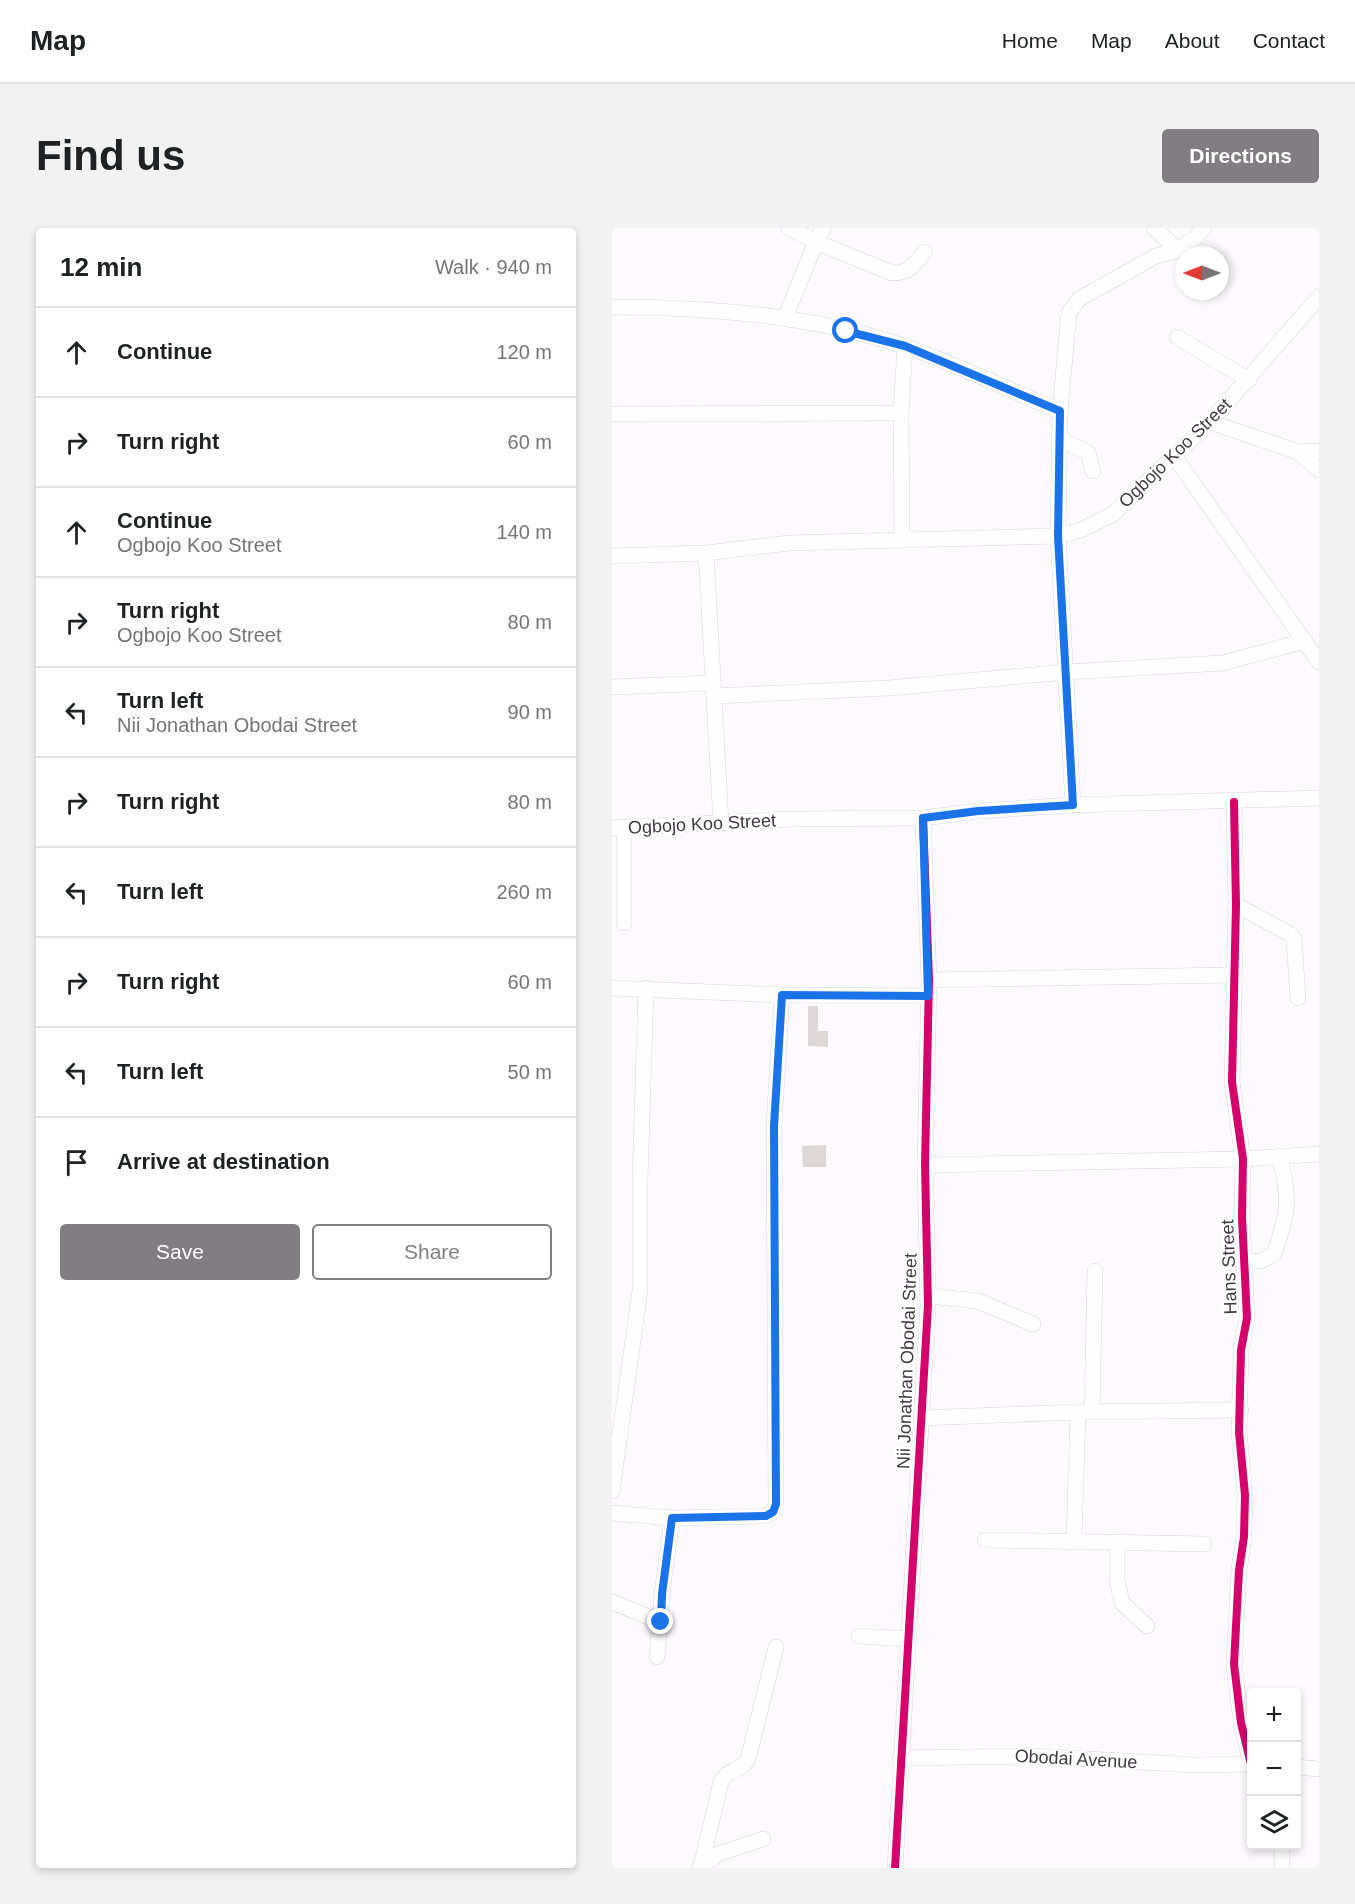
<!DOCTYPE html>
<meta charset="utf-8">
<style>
body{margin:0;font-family:Arial,sans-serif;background:#f2f2f2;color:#202124}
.controls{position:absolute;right:18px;bottom:18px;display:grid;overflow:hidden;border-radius:6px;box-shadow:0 3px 9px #0003}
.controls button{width:54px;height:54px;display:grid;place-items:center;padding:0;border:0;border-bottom:2px solid #e0e0e0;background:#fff;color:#202124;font:30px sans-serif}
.compass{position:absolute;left:563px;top:18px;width:54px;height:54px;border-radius:50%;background:#fff;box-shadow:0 3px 9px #0003;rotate:270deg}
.stop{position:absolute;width:18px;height:18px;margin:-14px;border:4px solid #1a73e8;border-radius:50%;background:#fff}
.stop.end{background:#1a73e8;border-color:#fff;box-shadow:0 2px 6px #0008}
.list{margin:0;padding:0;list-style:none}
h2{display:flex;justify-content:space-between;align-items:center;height:78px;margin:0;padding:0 24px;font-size:26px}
h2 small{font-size:20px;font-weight:400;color:#757577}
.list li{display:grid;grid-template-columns:39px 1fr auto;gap:18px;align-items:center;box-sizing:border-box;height:90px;padding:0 24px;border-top:2px solid #e0e0e0}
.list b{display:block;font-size:22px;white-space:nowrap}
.list p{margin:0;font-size:20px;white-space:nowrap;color:#757577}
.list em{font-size:20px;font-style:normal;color:#757577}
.actions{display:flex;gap:12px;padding:18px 24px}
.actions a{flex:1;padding:14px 0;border:2px solid #827d82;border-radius:6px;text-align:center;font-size:21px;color:#827d82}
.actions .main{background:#827d82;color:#fff}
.icon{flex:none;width:33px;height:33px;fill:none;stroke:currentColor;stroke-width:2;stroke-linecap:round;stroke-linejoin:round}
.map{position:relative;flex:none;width:707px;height:1640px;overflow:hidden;border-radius:6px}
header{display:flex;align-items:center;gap:36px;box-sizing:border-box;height:84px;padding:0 30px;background:#fff;border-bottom:2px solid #e0e0e0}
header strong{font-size:28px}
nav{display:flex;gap:33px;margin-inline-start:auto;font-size:21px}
.intro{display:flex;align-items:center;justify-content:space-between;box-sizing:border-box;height:144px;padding:0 36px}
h1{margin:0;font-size:42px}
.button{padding:15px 27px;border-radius:6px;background:#827d82;color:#fff;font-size:21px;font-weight:700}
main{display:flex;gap:36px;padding:0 36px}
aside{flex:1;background:#fff;border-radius:6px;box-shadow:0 3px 9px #0003}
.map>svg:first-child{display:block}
</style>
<header>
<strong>Map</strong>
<nav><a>Home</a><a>Map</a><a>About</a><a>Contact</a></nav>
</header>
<div class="intro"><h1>Find us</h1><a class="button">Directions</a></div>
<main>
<aside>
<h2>12 min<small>Walk · 940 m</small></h2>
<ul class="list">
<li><svg class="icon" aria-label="ahead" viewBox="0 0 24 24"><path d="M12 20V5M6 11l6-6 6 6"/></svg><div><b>Continue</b></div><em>120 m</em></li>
<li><svg class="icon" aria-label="right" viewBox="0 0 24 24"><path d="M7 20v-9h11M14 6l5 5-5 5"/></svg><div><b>Turn right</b></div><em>60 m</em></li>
<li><svg class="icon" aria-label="ahead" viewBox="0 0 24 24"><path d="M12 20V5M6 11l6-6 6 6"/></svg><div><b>Continue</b><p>Ogbojo Koo Street</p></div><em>140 m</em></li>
<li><svg class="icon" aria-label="right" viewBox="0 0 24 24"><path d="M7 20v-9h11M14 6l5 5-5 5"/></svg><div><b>Turn right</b><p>Ogbojo Koo Street</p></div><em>80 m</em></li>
<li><svg class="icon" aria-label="left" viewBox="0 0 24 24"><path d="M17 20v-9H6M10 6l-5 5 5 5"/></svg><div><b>Turn left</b><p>Nii Jonathan Obodai Street</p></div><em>90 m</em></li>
<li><svg class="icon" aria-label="right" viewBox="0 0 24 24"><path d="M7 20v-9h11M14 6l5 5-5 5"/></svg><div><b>Turn right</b></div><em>80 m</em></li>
<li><svg class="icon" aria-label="left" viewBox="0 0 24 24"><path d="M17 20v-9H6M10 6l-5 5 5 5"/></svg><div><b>Turn left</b></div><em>260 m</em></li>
<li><svg class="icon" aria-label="right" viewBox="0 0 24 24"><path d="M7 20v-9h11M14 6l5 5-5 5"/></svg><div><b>Turn right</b></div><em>60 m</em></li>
<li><svg class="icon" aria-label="left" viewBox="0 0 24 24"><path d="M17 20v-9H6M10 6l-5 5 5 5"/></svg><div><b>Turn left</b></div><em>50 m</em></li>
<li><svg class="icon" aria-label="arrive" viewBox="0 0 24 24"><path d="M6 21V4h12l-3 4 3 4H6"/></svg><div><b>Arrive at destination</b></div></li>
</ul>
<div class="actions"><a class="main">Save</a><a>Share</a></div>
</aside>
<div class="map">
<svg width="707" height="1640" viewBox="0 0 707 1640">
<rect width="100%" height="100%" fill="#fcfafc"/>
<g fill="#ddd7d5">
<polygon points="196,778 206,778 206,803 216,803 216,819 196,818"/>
<polygon points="214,917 214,939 191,939 190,918"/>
</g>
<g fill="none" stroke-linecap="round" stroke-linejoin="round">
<defs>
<g id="minor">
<path d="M 211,0 L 204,14 L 280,45 C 298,45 302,37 312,24"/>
<polyline points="542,0 566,22"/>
<path d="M 0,79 C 94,79 202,88 292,118 C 345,136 396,162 448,183"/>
<polyline points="173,90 204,14 177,0"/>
<polyline points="565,109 637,152"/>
<polyline points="0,186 289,185"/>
<polyline points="598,194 686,224 707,223"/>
<polyline points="447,210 476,225 481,243"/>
<polyline points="686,224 707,242"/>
<polyline points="562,228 707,434"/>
<polyline points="290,311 289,185 293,118"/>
<polyline points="94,325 109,595"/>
<polyline points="0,328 94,325 177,315 446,308 469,302 501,286 598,194 707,69"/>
<polyline points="0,459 101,455"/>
<polyline points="102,468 277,460 455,444 611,435 692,413"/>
<polyline points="622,574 624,677 620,854 631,931 630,989 635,1090 629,1122 627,1204 633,1267 632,1309 627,1342 622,1436 629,1495 639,1536"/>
<polyline points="461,577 446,308 448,183 457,85 467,71 544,28 566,22 583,10 592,0"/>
<polyline points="0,600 181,591 311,590 366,583 461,577 707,570"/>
<polyline points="624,677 678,706 682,711 686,770"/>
<polyline points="12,695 12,601"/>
<polyline points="317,752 622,747"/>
<polyline points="0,760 170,767 316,768"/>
<polyline points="313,937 631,931 707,926"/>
<path d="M 632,1034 L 649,1033 L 662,1026 C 677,984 678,972 668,929"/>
<polyline points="316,1068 366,1073 421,1096"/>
<polyline points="480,1184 483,1043"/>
<polyline points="309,1190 466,1184 629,1182"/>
<polyline points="0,1263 28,1062 28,953 34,760"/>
<polyline points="0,1285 60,1290 154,1288 161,1284 164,1276 162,898 170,767"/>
<polyline points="373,1312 592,1316"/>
<polyline points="462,1313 466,1184"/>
<polyline points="505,1315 505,1352 510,1375 535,1398"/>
<polyline points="0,1374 49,1394"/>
<polyline points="247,1408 295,1411"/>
<polyline points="45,1429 50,1366 60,1290"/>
<polyline points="288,1530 421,1528 584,1537 640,1536"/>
<polyline points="684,1539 707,1541"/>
<path d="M 89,1638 L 109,1554 C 115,1541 130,1543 136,1531 L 164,1419"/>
<polyline points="87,1640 106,1626 151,1611"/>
<polyline points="283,1640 316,1077 313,937 317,752 311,590"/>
<polyline points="670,1640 670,1618"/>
</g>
</defs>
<use href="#minor" stroke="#dad5da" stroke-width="16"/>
<use href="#minor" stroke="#fffeff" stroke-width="15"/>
<defs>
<g id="cycleway">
<polyline points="622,574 624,677 620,854 631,931 630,989 635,1090 629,1122 627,1204 633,1267 632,1309 627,1342 622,1436 629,1495 639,1536"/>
<polyline points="283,1640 316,1077 313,937 317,752 311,590"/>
</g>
</defs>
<use href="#cycleway" stroke="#fff" stroke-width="11"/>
<use href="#cycleway" stroke="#d6006c" stroke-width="8"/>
</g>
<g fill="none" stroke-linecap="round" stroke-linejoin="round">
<polyline stroke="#1a73e8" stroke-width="8" points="49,1394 50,1366 60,1290 154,1288 161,1284 164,1276 162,898 170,767 316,768 311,590 366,583 461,577 446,308 448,183 293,118 234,103"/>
</g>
<g text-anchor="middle" stroke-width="4.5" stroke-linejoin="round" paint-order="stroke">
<g font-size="18" fill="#413941" stroke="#fff">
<text transform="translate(563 225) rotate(-44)" y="6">Ogbojo Koo Street</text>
<text transform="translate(90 596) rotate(-3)" y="6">Ogbojo Koo Street</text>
<text transform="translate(617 1039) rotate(-92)" y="6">Hans Street</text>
<text transform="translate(295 1133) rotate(-88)" y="6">Nii Jonathan Obodai Street</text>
<text transform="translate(464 1531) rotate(3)" y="6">Obodai Avenue</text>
</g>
</g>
</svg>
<div class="controls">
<button>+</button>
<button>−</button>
<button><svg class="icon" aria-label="layers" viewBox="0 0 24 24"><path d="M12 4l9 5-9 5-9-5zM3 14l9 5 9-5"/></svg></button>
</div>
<svg class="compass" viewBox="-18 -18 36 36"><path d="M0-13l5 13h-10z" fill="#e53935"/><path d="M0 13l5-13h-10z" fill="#757577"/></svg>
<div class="stop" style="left:234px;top:103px"></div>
<div class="stop end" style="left:49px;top:1394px"></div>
</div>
</main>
